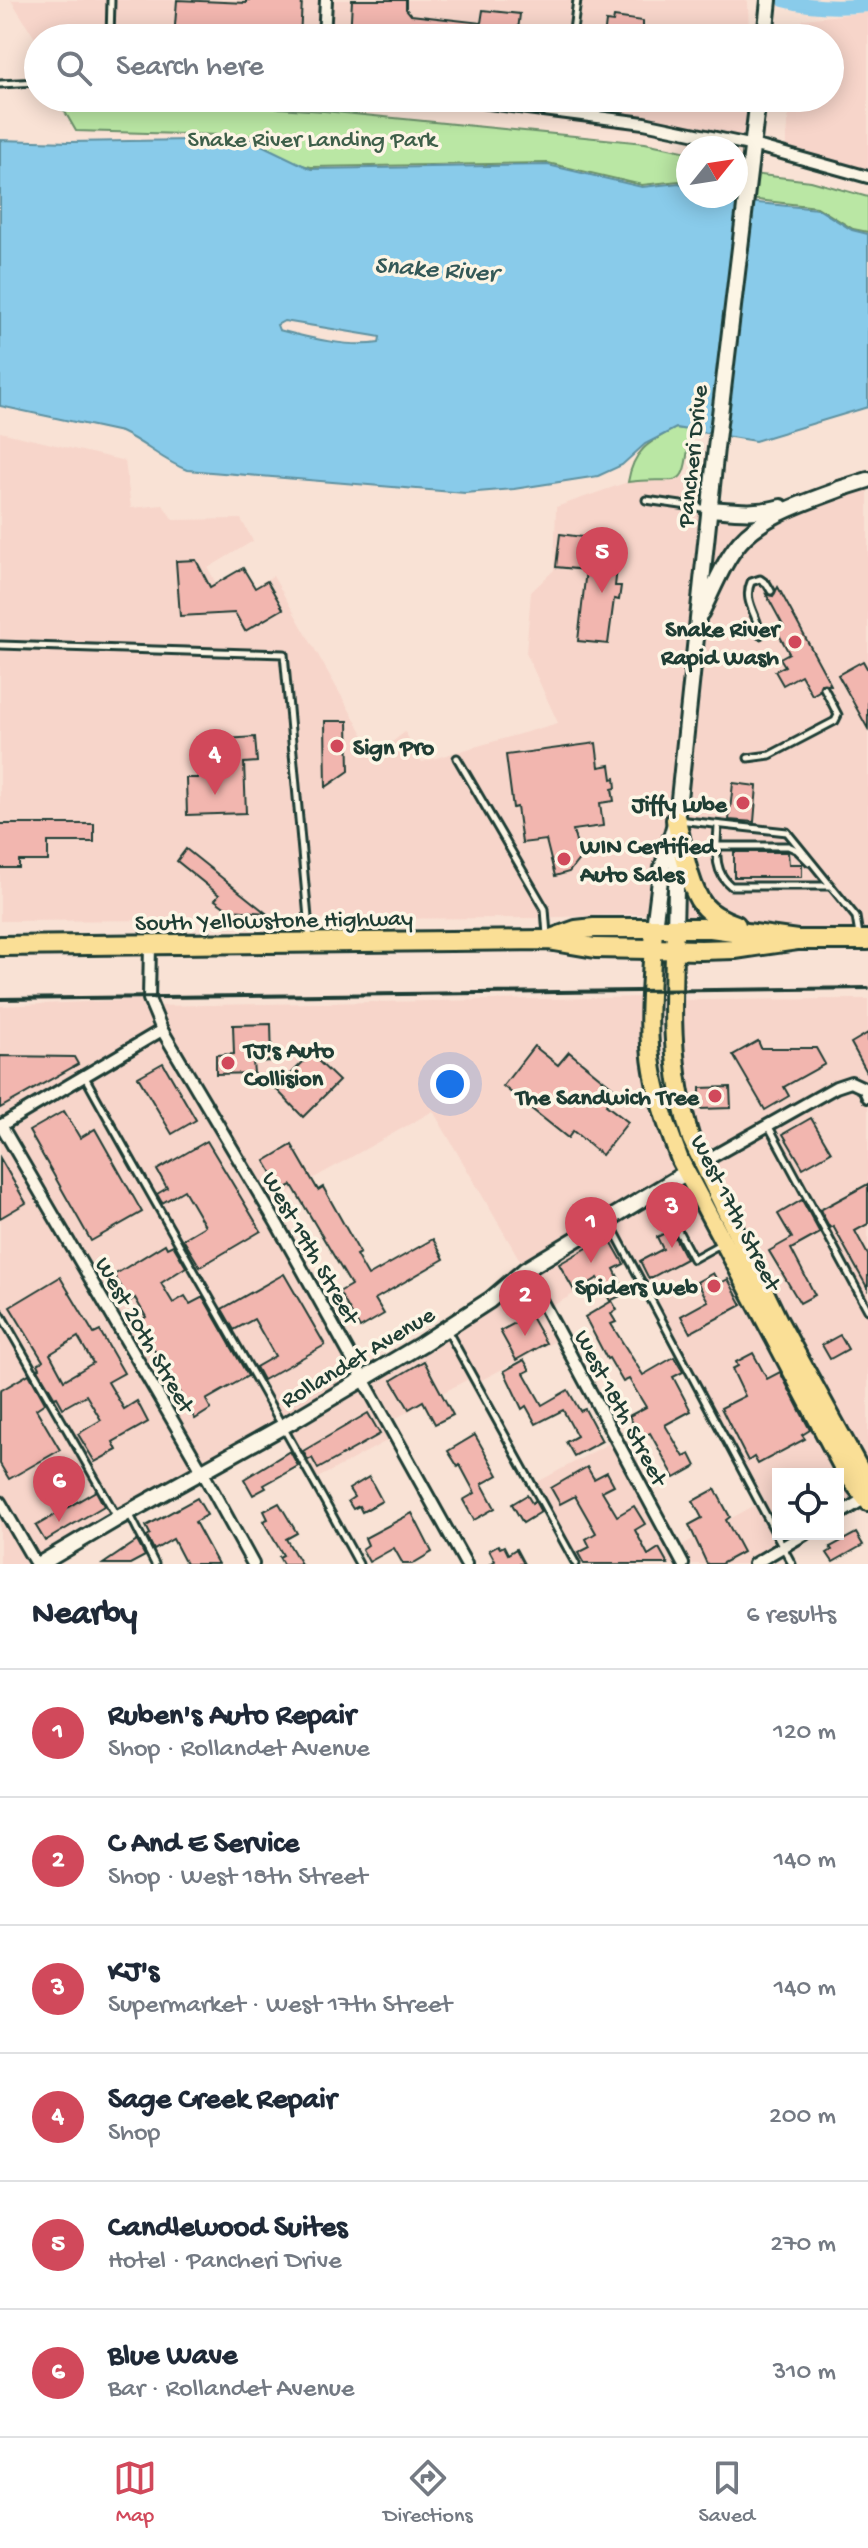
<!DOCTYPE html>
<meta charset="utf-8">
<style>
body{margin:0;font-family:"Gochi Hand",sans-serif;background:#f2f2f3;color:#1f2937}
.controls{position:absolute;right:24px;bottom:24px;display:grid;overflow:hidden;border-radius:0px;box-shadow:0 4px 20px #0003}
.controls button{width:72px;height:72px;display:grid;place-items:center;padding:0;border:0;border-bottom:2px solid #e0e1e3;background:#fff;color:#1f2937;font:40px sans-serif}
.compass{position:absolute;left:676px;top:136px;width:72px;height:72px;border-radius:50%;background:#fff;box-shadow:0 4px 20px #0003;rotate:60deg}
.you{position:absolute;left:450px;top:1084px;width:28px;height:28px;margin:-20px;border:6px solid #fff;border-radius:50%;background:#1a73e8;box-shadow:0 0 0 12px #1a73e833}
.badge{display:grid;place-items:center;width:52px;height:52px;border-radius:50%;background:#d1495b;color:#fff;font-size:26px;font-weight:700}
.pin{position:absolute;translate:-50% -66px;filter:drop-shadow(0 2px 4px #0008)}
.pin::after{content:'';position:absolute;top:42px;width:28px;height:24px;background:inherit;clip-path:polygon(0 0,100% 0,50% 100%)}
.list{margin:0;padding:0;list-style:none}
h2{display:flex;justify-content:space-between;align-items:center;height:104px;margin:0;padding:0 32px;font-size:34px}
h2 small{font-size:26px;font-weight:400;color:#747a83}
.list li{display:grid;grid-template-columns:52px 1fr auto;gap:24px;align-items:center;box-sizing:border-box;height:128px;padding:0 32px;border-top:2px solid #e0e1e3}
.list b{display:block;font-size:30px;white-space:nowrap}
.list p{margin:0;font-size:26px;white-space:nowrap;color:#747a83}
.list em{font-size:26px;font-style:normal;color:#747a83}
.icon{flex:none;width:44px;height:44px;fill:none;stroke:currentColor;stroke-width:2;stroke-linecap:round;stroke-linejoin:round}
.map{position:relative;flex:none;width:868px;height:1564px;overflow:hidden}
.search{position:absolute;background:#fff;box-shadow:0 4px 20px #0003;left:24px;right:24px;top:24px;height:88px;display:flex;align-items:center;gap:20px;box-sizing:border-box;padding:0 28px;border-radius:44px;color:#747a83;font-size:30px}
.sheet{height:872px;background:#fff}
nav{display:flex;justify-content:space-around;align-items:center;box-sizing:border-box;height:112px;border-top:2px solid #e0e1e3;background:#fff;font-size:22px;color:#747a83}
nav a{display:grid;justify-items:center;gap:4px}
nav .on{color:#d1495b}
.map>svg:first-child{display:block}
</style>
<div class="map">
<svg width="868" height="1564" viewBox="0 0 868 1564">
<rect width="100%" height="100%" fill="#f9e2d5"/>
<filter id="ink" filterUnits="userSpaceOnUse"><feTurbulence type="fractalNoise" baseFrequency=".0125" numOctaves="2"/><feDisplacementMap in="SourceGraphic" scale="16" xChannelSelector="R" yChannelSelector="G"/><feConvolveMatrix kernelMatrix="1 2 1 2 8 2 1 2 1" color-interpolation-filters="sRGB"/></filter>
<g filter="url(#ink)">
<g fill="#f7d5ca" fill-rule="evenodd">
<polygon points="11,0 746,0 748,1 749,38 38,38 38,43"/>
<polygon points="868,12 868,177 785,155 790,98 830,98 830,38 796,38 797,26 804,19"/>
<polygon points="398,98 751,98 753,147"/>
<polygon points="0,432 125,461 131,508 163,505 173,520 241,519 253,541 208,568 226,603 273,576 375,755 405,732 422,762 558,723 526,653 531,592 554,570 556,507 628,482 676,481 683,476 713,481 711,509 741,512 868,480 868,940 797,940 665,913 534,918 0,921"/>
<path d="M 651,997 L 653,1070 L 690,1165 L 683,1139 L 673,1000 L 868,999 L 868,1497 L 838,1515 L 838,1474 L 778,1474 L 778,1534 L 805,1534 L 754,1564 L 576,1564 L 532,1485 L 617,1439 L 675,1549 L 759,1503 L 630,1262 L 547,1309 L 563,1337 L 476,1383 L 472,1377 L 389,1422 L 396,1436 L 314,1480 L 284,1425 L 40,1564 L 0,1564 L 0,1006 L 149,999 L 153,1006 ZM 433,1111 L 525,1269 L 364,1378 L 266,1205 Z"/>
</g>
<g fill="#bae7a4" stroke="#6c926c" stroke-width="2">
<polygon points="57,98 121,98 324,111 645,143 688,152 688,185 679,181 642,185 548,163 311,167 283,161 255,136 76,131"/>
<polygon points="736,172 811,181 868,197 868,232 853,229 817,207 723,196 736,196"/>
<path d="M 676,428 L 690,430 C 683,499 683,474 628,482 C 633,450 649,442 676,428 Z"/>
</g>
<path fill="#89cbea" stroke="#5f92a1" stroke-width="2" fill-rule="evenodd" d="M 249,139 L 311,169 L 548,165 L 642,187 L 679,183 L 688,188 L 688,196 L 818,209 L 852,230 L 868,234 L 868,407 L 755,441 L 676,428 L 645,444 L 622,465 L 598,476 L 514,489 L 465,493 L 187,470 C 163,461 145,443 121,432 L 0,406 L 0,140 L 70,142 ZM 284,321 L 375,336 L 380,337 L 379,343 C 349,348 309,338 279,330 L 277,325 Z"/>
<g fill="none" stroke-linecap="round" stroke-linejoin="round">
<path stroke="#89cbea" stroke-width="14" d="M 784,0 C 812,8 839,8 868,5"/>
</g>
<g fill="#f2b6af" stroke="#1f3d34" stroke-width="2" fill-rule="evenodd">
<polygon points="177,0 246,3 246,0 302,0 300,38 174,38"/>
<polygon points="352,0 406,0 406,9 411,15 481,23 483,10 520,14 517,38 350,38"/>
<polygon points="614,17 643,21 643,38 604,38 606,21 613,22"/>
<polygon points="560,534 620,542 615,586 621,586 619,600 614,599 608,644 578,641 586,570 556,567"/>
<polygon points="196,560 210,587 243,568 255,588 267,581 283,609 245,631 235,613 180,616 176,561"/>
<polygon points="778,587 831,685 821,684 819,691 812,695 801,675 783,685 775,671 785,666 780,658 789,653 777,631 784,627 766,594 773,596"/>
<polygon points="863,661 868,670 868,729 838,675"/>
<polygon points="325,721 348,721 349,771 326,787"/>
<polygon points="255,737 257,762 244,763 246,813 187,815 186,778 198,778 196,741"/>
<polygon points="596,743 599,767 610,765 612,779 615,778 616,788 612,789 614,801 600,803 603,826 573,830 580,858 569,872 555,876 546,840 522,843 517,807 513,808 506,755"/>
<polygon points="733,783 757,786 754,822 729,820"/>
<polygon points="0,824 94,824 94,842 48,842 48,861 19,861 19,868 0,868"/>
<polygon points="186,849 266,913 232,910 231,912 215,900 219,895 177,861"/>
<polygon points="734,852 788,852 789,864 802,864 802,877 734,877"/>
<polygon points="271,1024 272,1061 253,1062 254,1073 216,1074 216,1055 234,1054 233,1025"/>
<polygon points="868,1033 868,1074 851,1043"/>
<polygon points="758,1041 761,1048 816,1048 825,1064 784,1087 789,1096 765,1110 733,1055"/>
<polygon points="534,1046 558,1065 569,1052 617,1091 606,1105 628,1122 602,1155 573,1131 568,1138 503,1086"/>
<polygon points="311,1054 339,1081 303,1117 276,1089"/>
<polygon points="0,1056 74,1057 78,1064 0,1108"/>
<polygon points="163,1063 196,1120 172,1134 138,1077"/>
<polygon points="730,1087 731,1108 700,1109 700,1088"/>
<polygon points="64,1111 80,1138 95,1129 142,1212 91,1241 29,1131"/>
<polygon points="811,1118 831,1152 803,1168 783,1134"/>
<polygon points="207,1141 261,1231 200,1267 183,1239 205,1226 184,1190 162,1203 157,1194 167,1188 157,1170"/>
<polygon points="292,1145 318,1190 323,1187 360,1253 356,1255 368,1276 433,1239 444,1259 375,1299 384,1314 360,1328 339,1292 351,1285 292,1185 282,1190 265,1161"/>
<polygon points="0,1158 26,1203 0,1218"/>
<polygon points="868,1184 868,1224 855,1231 868,1255 868,1289 833,1226 830,1228 820,1210"/>
<polygon points="802,1200 820,1233 791,1249 815,1295 800,1303 769,1251 792,1238 778,1214"/>
<polygon points="671,1230 686,1259 649,1279 640,1261 663,1249 657,1237"/>
<polygon points="608,1236 624,1264 614,1269 626,1293 610,1301 598,1278 575,1292 559,1264"/>
<polygon points="165,1244 167,1248 173,1245 186,1267 161,1283 173,1303 185,1296 190,1304 203,1297 248,1376 206,1400 211,1409 195,1419 138,1322 146,1317 135,1298 130,1301 114,1275"/>
<polygon points="713,1273 719,1284 728,1279 742,1305 690,1333 681,1316 708,1301 697,1282"/>
<polygon points="284,1274 325,1345 263,1380 256,1367 275,1356 254,1319 234,1330 222,1309"/>
<path d="M 60,1277 L 94,1334 L 100,1331 L 124,1373 L 108,1382 L 124,1409 L 137,1401 L 148,1422 L 113,1442 L 117,1450 L 95,1462 L 78,1434 L 101,1420 L 86,1395 L 63,1408 L 57,1397 L 55,1398 L 38,1369 L 40,1368 L 38,1364 L 43,1361 L 10,1307 ZM 78,1337 L 93,1363 L 64,1380 L 50,1354 Z"/>
<polygon points="612,1301 617,1310 611,1314 616,1322 611,1324 643,1375 674,1357 683,1372 673,1377 691,1411 665,1425 684,1457 690,1454 696,1466 675,1478 650,1433 641,1438 629,1416 646,1407 629,1379 623,1382 609,1358 607,1359 585,1317"/>
<polygon points="530,1315 546,1343 516,1360 500,1331"/>
<polygon points="840,1335 848,1349 830,1359 822,1345"/>
<polygon points="753,1353 767,1379 780,1372 810,1430 802,1435 805,1439 758,1464 754,1457 748,1461 721,1408 745,1396 732,1369 738,1366 736,1362"/>
<polygon points="524,1360 530,1370 524,1373 542,1405 568,1390 580,1411 585,1409 602,1441 574,1456 566,1442 577,1436 563,1410 536,1424 526,1406 522,1409 504,1371"/>
<polygon points="424,1361 453,1415 435,1424 423,1401 409,1409 392,1380"/>
<polygon points="29,1374 45,1403 36,1409 60,1450 9,1479 0,1464 0,1391"/>
<polygon points="368,1413 380,1434 318,1469 312,1458 308,1460 303,1451"/>
<polygon points="475,1435 498,1475 482,1484 495,1508 474,1520 463,1500 475,1493 460,1465 458,1467 448,1451"/>
<polygon points="290,1451 298,1466 264,1485 266,1488 253,1495 244,1479"/>
<polygon points="587,1467 594,1479 607,1472 614,1485 602,1491 617,1516 634,1506 645,1524 635,1530 648,1555 659,1548 668,1564 584,1564 578,1553 590,1547 586,1539 596,1533 575,1496 560,1504 551,1488"/>
<polygon points="369,1477 382,1501 362,1512 359,1506 353,1509 348,1501 354,1497 349,1489"/>
<polygon points="715,1489 730,1517 726,1520 743,1552 721,1564 707,1564 689,1525 702,1518 693,1501"/>
<polygon points="96,1491 104,1506 45,1541 36,1526"/>
<polygon points="527,1495 532,1503 535,1501 541,1512 523,1523 512,1504"/>
<polygon points="197,1498 207,1515 195,1522 218,1564 186,1564 173,1539 154,1550 147,1536 150,1534 146,1526"/>
<polygon points="279,1503 297,1533 286,1539 301,1564 283,1564 279,1557 283,1555 263,1521 268,1519 264,1511"/>
<polygon points="412,1513 432,1552 412,1564 403,1564 394,1548 369,1562 362,1549 368,1545 365,1538"/>
<polygon points="856,1533 863,1545 833,1562 827,1553 832,1550 830,1547"/>
<polygon points="137,1541 145,1556 130,1564 103,1564"/>
<polygon points="498,1545 500,1548 504,1546 508,1554 516,1549 524,1564 490,1564 495,1561 489,1550"/>
</g>
<g fill="none" stroke-linecap="round" stroke-linejoin="round">
<defs>
<g id="lane">
<polyline points="110,38 111,0"/>
<polyline points="572,38 577,0"/>
<polyline points="0,84 38,82"/>
<polyline points="564,111 565,98"/>
<polyline points="646,500 709,509"/>
<path d="M 760,635 C 759,616 742,602 751,582 L 760,579 L 767,584 L 771,591"/>
<polyline points="0,645 284,654 310,940"/>
<polyline points="457,758 545,909 547,935"/>
<polyline points="748,758 770,755 835,721 838,715 824,688"/>
<polyline points="678,820 787,832 856,917 859,935"/>
<path d="M 718,826 C 717,848 712,871 731,886 L 831,886"/>
<polyline points="717,846 788,846 797,850 809,862"/>
<path d="M 85,1077 C 175,1240 270,1400 359,1564"/>
<polyline points="768,1125 868,1310"/>
<polyline points="657,1191 693,1259 722,1243"/>
<polyline points="609,1221 792,1564"/>
<polyline points="0,1313 117,1517"/>
<polyline points="447,1330 576,1564"/>
<polyline points="130,1515 155,1564"/>
</g>
<g id="street">
<polyline points="324,38 326,0"/>
<polyline points="450,98 644,123 764,148 868,177"/>
<polyline points="150,944 149,999 162,1030 277,1224 466,1564"/>
<polyline points="1,1125 202,1471 253,1564"/>
<polyline points="0,1126 162,1030"/>
<polyline points="703,1162 836,1087 851,1082 864,1088 868,1097"/>
<polyline points="525,1270 683,1564"/>
<polyline points="0,1502 36,1564"/>
<polyline points="838,1515 867,1497"/>
<polyline points="754,1564 805,1534"/>
</g>
<g id="secondary">
<polyline points="765,38 769,0"/>
<polyline points="839,489 868,480"/>
<path d="M 710,509 C 734,511 758,514 781,507"/>
<path d="M 701,613 C 713,590 723,562 740,542 C 765,513 811,501 846,487"/>
<polyline points="654,928 661,872 676,820 679,799 716,448 758,98"/>
<polyline points="675,928 677,852"/>
<polyline points="40,1564 118,1518 289,1423 422,1344 490,1300 525,1270 687,1172"/>
</g>
<g id="primary">
<path d="M 654,928 C 652,971 645,1028 653,1071 C 658,1102 669,1131 680,1160 L 845,1472 L 868,1502"/>
<path d="M 675,928 C 672,1001 669,1068 691,1139 L 779,1321 L 861,1471 L 864,1493"/>
</g>
<g id="highway">
<path d="M 676,820 C 682,844 688,886 703,905 C 711,915 725,921 736,925"/>
<polyline points="548,940 576,930 594,928 711,928 797,940 868,940"/>
<polyline points="0,946 548,940 595,948 701,950 735,949 797,940"/>
</g>
</defs>
<use href="#lane" stroke="#1f3d34" stroke-width="11"/>
<use href="#street" stroke="#1f3d34" stroke-width="16"/>
<use href="#secondary" stroke="#1f3d34" stroke-width="20"/>
<use href="#primary" stroke="#1f3d34" stroke-width="22"/>
<use href="#highway" stroke="#1f3d34" stroke-width="24"/>
<use href="#lane" stroke="#fcf5e5" stroke-width="5"/>
<use href="#street" stroke="#fcf5e5" stroke-width="10"/>
<use href="#secondary" stroke="#fcf5e5" stroke-width="14"/>
<use href="#primary" stroke="#fadf96" stroke-width="16"/>
<use href="#highway" stroke="#fadf96" stroke-width="18"/>
<polyline stroke="#1f3d34" stroke-width="4" points="0,999 868,988"/>
</g>
</g>
<g fill="#d1495b" stroke="#fcf5e5" stroke-width="3">
<circle cx="795" cy="642" r="8"/>
<circle cx="337" cy="746" r="8"/>
<circle cx="743" cy="803" r="8"/>
<circle cx="564" cy="859" r="8"/>
<circle cx="228" cy="1063" r="8"/>
<circle cx="715" cy="1096" r="8"/>
<circle cx="714" cy="1286" r="8"/>
</g>
<g text-anchor="middle" stroke-width="7" stroke-linejoin="round" paint-order="stroke">
<g font-size="24" fill="#3e5f4a" stroke="#fcf5e5">
<text x="312" y="146">Snake River Landing Park</text>
</g>
<g font-size="24" fill="#1f3d34" stroke="#fcf5e5">
<text transform="translate(691 456) rotate(-84)" y="8">Pancheri Drive</text>
<text transform="translate(274 919) rotate(-1)" y="8">South Yellowstone Highway</text>
<text transform="translate(737 1212) rotate(63)" y="8">West 17th Street</text>
<text transform="translate(312 1247) rotate(60)" y="8">West 19th Street</text>
<text transform="translate(146 1334) rotate(60)" y="8">West 20th Street</text>
<text transform="translate(357 1356) rotate(-31)" y="8">Rollandet Avenue</text>
<text transform="translate(622 1407) rotate(62)" y="8">West 18th Street</text>
</g>
<g font-size="24" font-weight="bold" fill="#1f3d34" stroke="#fcf5e5" text-anchor="end">
<text x="779" y="636">Snake River<tspan x="779" dy="28">Rapid Wash</tspan></text>
<text x="353" y="754" text-anchor="start">Sign Pro</text>
<text x="727" y="811">Jiffy Lube</text>
<text x="580" y="853" text-anchor="start">WIN Certified<tspan x="580" dy="28">Auto Sales</tspan></text>
<text x="244" y="1057" text-anchor="start">TJ's Auto<tspan x="244" dy="28">Collision</tspan></text>
<text x="699" y="1104">The Sandwich Tree</text>
<text x="698" y="1294">Spiders Web</text>
</g>
<g font-size="26" font-style="italic" fill="#345958" stroke="#fcf5e5">
<text transform="translate(436 267) rotate(4)" y="9">Snake River</text>
</g>
</g>
</svg>
<div class="controls">
<button><svg class="icon" aria-label="locate" viewBox="0 0 24 24"><circle cx="12" cy="12" r="6"/><path d="M12 2v4M12 18v4M2 12h4M18 12h4"/></svg></button>
</div>
<svg class="compass" viewBox="-18 -18 36 36"><path d="M0-13l5 13h-10z" fill="#e53935"/><path d="M0 13l5-13h-10z" fill="#747a83"/></svg>
<div class="you"></div>
<div class="pin badge" style="left:591px;top:1263px">1</div>
<div class="pin badge" style="left:525px;top:1336px">2</div>
<div class="pin badge" style="left:672px;top:1248px">3</div>
<div class="pin badge" style="left:215px;top:795px">4</div>
<div class="pin badge" style="left:602px;top:593px">5</div>
<div class="pin badge" style="left:59px;top:1522px">6</div>
<div class="search"><svg class="icon" aria-label="search" viewBox="0 0 24 24"><circle cx="10" cy="10" r="6"/><path d="M15 15l6 6"/></svg>Search here</div>
</div>
<section class="sheet">
<h2>Nearby<small>6 results</small></h2>
<ul class="list">
<li><span class="badge">1</span><div><b>Ruben's Auto Repair</b><p>Shop · Rollandet Avenue</p></div><em>120 m</em></li>
<li><span class="badge">2</span><div><b>C And E Service</b><p>Shop · West 18th Street</p></div><em>140 m</em></li>
<li><span class="badge">3</span><div><b>KJ's</b><p>Supermarket · West 17th Street</p></div><em>140 m</em></li>
<li><span class="badge">4</span><div><b>Sage Creek Repair</b><p>Shop</p></div><em>200 m</em></li>
<li><span class="badge">5</span><div><b>Candlewood Suites</b><p>Hotel · Pancheri Drive</p></div><em>270 m</em></li>
<li><span class="badge">6</span><div><b>Blue Wave</b><p>Bar · Rollandet Avenue</p></div><em>310 m</em></li>
</ul>
</section>
<nav>
<a class="on"><svg class="icon" aria-label="map" viewBox="0 0 24 24"><path d="M3 6l6-2 6 2 6-2v14l-6 2-6-2-6 2zM9 4v14M15 6v14"/></svg>Map</a>
<a><svg class="icon" aria-label="directions" viewBox="0 0 24 24"><path d="M12 3l9 9-9 9-9-9zM9 14v-3h6M13 9l2 2-2 2"/></svg>Directions</a>
<a><svg class="icon" aria-label="saved" viewBox="0 0 24 24"><path d="M7 4h10v16l-5-4-5 4z"/></svg>Saved</a>
</nav>
